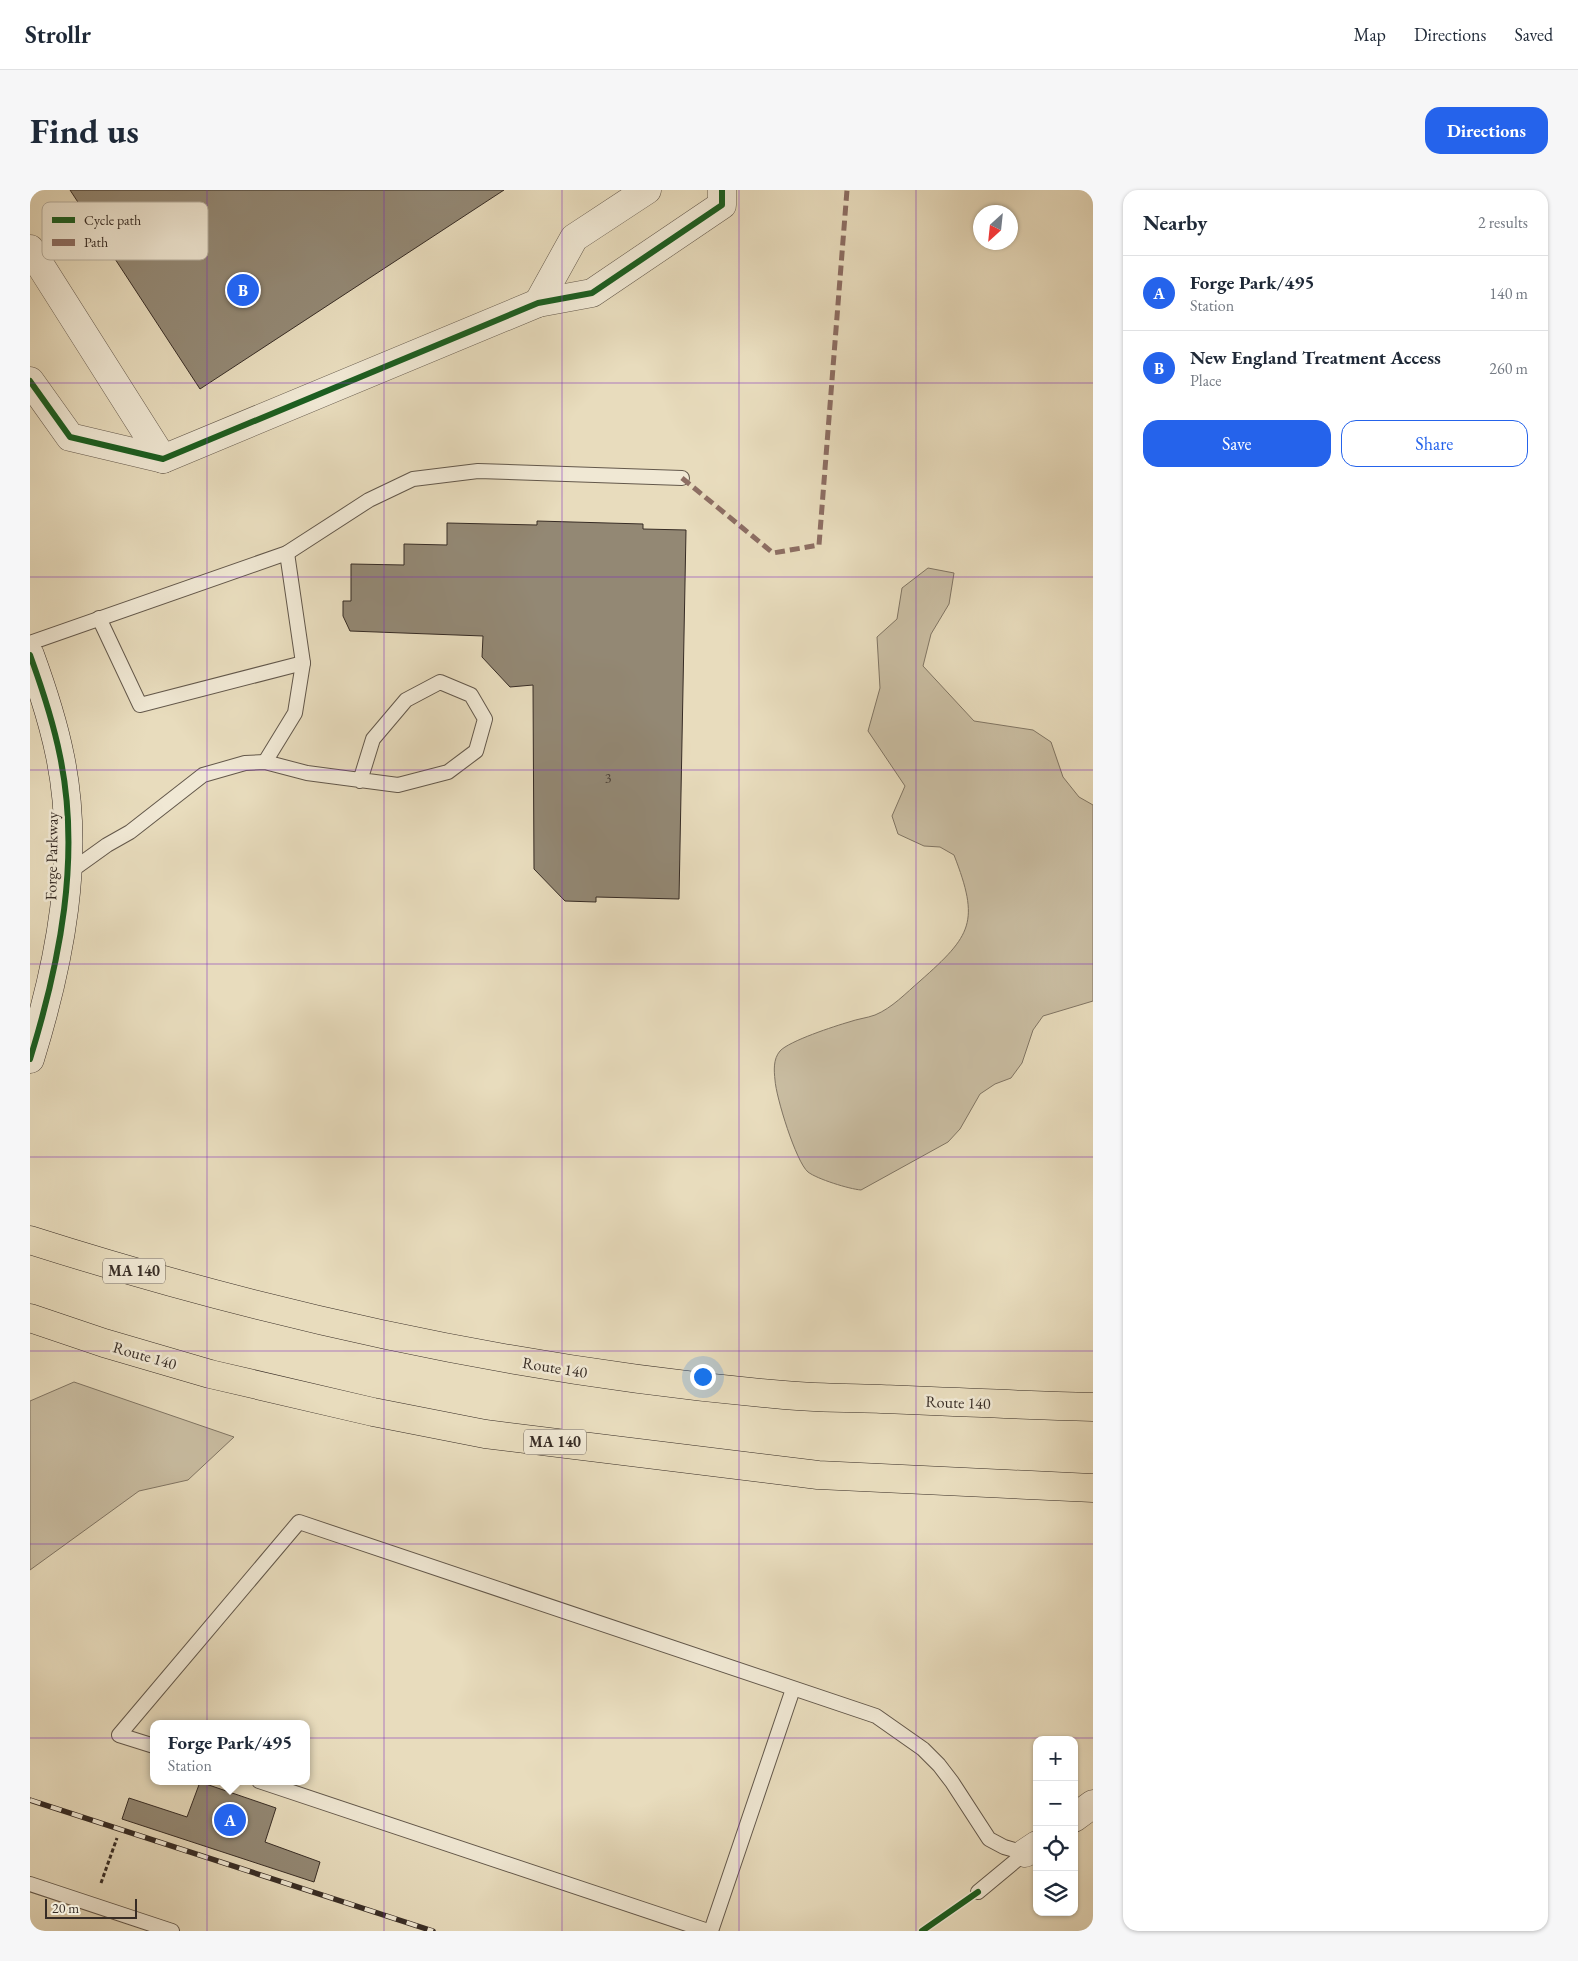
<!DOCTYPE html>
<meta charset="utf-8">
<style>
body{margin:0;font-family:"EB Garamond",serif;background:#f6f6f7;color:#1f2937}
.controls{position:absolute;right:15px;bottom:15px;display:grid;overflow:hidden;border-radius:10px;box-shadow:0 1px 4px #0004}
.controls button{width:45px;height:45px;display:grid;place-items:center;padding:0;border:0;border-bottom:1px solid #e0e1e3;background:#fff;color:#1f2937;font:25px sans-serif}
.compass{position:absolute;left:943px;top:15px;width:45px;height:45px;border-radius:50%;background:#fff;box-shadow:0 1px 4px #0004;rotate:207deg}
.scale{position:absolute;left:15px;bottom:12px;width:92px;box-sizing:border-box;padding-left:5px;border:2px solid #372c25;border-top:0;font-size:14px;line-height:18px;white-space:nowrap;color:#372c25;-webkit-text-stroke:4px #f0e8d4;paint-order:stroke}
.you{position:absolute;left:672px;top:1186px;width:18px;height:18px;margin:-12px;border:4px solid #fff;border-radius:50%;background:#1a73e8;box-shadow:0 0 0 8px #1a73e833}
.badge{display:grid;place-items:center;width:32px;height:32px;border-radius:50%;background:#2563eb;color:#fff;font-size:16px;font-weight:700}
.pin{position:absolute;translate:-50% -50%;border:2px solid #fff;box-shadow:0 1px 5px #0006}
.popup{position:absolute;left:120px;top:1530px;width:160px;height:65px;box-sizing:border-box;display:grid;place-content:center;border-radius:10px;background:#fff;filter:drop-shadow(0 1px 4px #0005);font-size:16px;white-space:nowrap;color:#747a83}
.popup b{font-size:19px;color:#1f2937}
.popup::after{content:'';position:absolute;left:50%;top:100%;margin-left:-10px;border:10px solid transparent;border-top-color:#fff}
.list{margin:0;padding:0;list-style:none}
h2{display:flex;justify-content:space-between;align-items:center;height:65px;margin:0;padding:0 20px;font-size:21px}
h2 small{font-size:16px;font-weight:400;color:#747a83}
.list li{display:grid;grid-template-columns:32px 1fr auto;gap:15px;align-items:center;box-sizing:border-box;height:75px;padding:0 20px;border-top:1px solid #e0e1e3}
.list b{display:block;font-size:19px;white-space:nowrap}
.list p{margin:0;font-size:16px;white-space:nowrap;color:#747a83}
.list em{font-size:16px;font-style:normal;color:#747a83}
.actions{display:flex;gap:10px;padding:15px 20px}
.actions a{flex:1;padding:11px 0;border:1px solid #2563eb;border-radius:15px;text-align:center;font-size:18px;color:#2563eb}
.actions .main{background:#2563eb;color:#fff}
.icon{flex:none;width:28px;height:28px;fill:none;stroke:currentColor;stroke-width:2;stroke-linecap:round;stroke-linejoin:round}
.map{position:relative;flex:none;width:1063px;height:1741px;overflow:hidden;border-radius:15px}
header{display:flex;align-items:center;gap:30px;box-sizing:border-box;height:70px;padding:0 25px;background:#fff;border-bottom:1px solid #e0e1e3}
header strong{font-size:24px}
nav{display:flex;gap:28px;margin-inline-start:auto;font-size:18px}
.intro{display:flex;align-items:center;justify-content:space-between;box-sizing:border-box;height:120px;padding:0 30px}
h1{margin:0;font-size:35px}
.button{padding:12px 22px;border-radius:15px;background:#2563eb;color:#fff;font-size:18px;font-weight:700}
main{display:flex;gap:30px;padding:0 30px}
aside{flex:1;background:#fff;border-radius:15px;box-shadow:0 1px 4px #0004}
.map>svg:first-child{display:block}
</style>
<header>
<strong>Strollr</strong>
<nav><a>Map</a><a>Directions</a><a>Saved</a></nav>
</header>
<div class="intro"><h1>Find us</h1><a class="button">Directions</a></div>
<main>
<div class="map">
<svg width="1063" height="1741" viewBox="0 0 1063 1741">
<rect width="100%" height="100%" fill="#e8dcbd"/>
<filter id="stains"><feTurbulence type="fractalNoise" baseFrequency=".004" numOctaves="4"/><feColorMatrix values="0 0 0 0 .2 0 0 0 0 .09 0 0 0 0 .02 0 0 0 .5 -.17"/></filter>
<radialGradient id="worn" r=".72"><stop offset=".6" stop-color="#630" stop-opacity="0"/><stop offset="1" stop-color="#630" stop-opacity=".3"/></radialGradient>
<g fill="#cabea3" stroke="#807564">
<path d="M 898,378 L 924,383 L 919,414 L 901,444 L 893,476 L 944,531 L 1003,540 L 1021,552 L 1033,587 L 1049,607 L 1063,615 L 1063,811 L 1013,826 L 1003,840 L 992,873 L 981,888 L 965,894 L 950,904 L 930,939 L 918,952 L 831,1000 C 819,999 787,989 778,982 C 766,972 746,907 745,890 C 744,881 743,869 750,861 C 759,851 805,836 819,832 C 827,829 837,828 845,825 C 862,818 876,803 890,791 C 942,745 950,732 924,665 L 910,657 L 894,656 L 868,644 L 862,626 L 875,596 L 838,541 L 850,498 L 847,447 L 867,429 L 872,398 Z"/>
<polygon points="44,1192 204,1247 158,1290 109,1301 0,1380 0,1211"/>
</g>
<g fill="#938874" stroke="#372c25">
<polygon points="40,0 474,0 170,199"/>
<polygon points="507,331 613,334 613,339 656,340 649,709 566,707 566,712 535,711 504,679 503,495 480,497 452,467 453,446 320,441 313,426 313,411 321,411 321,374 374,375 374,354 417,355 417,333 507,335"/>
<polygon points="170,1592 246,1618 235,1652 290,1672 284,1692 92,1629 99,1608 157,1627"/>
</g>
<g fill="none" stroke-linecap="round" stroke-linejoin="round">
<defs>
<g id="lane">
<polyline points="257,363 339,310 383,289 448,281 652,288"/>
<polyline points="69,428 110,515 273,473"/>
<polyline points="0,453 257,363 273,473 265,523 235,572"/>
<polyline points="38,683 77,655 100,642 173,585 215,573 235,572 277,583 368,595 418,582 446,561 455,529 441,505 410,492 376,510 343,549 330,591"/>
<polyline points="124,1556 89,1545 269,1332 846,1526 893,1559 909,1575 922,1592 959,1649 974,1657 995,1663"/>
<polyline points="229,1591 678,1741"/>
<polyline points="0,1694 142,1741"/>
<polyline points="948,1702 995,1663"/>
<polyline points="681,1741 763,1499"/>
</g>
<g id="street">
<polyline points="0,59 133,269"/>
<polyline points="508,113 544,48 617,0"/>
<polyline points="0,191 40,247 133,269 508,113 562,103 692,15 692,0"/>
<polyline points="1044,1628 1063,1614"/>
<polyline points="995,1663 1007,1655"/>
</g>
<path id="secondary" d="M 0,465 C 12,498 23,531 30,566 C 51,667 30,772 0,869"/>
<g id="primary">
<path d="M 0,1050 C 245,1128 497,1183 754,1205 C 786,1208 819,1208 851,1209 C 922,1212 992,1215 1063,1217"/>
<polyline points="0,1128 74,1153 180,1184 343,1222 455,1244 788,1285 1063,1298"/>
</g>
</defs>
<use href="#lane" stroke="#63584b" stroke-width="16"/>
<use href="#street" stroke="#63584b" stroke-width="29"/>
<use href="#secondary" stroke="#372c25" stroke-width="29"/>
<use href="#primary" stroke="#372c25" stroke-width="29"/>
<polyline stroke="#372c25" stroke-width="3" stroke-dasharray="4 2.5" stroke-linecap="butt" points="71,1693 87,1648"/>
<use href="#lane" stroke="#f0e8d4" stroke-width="14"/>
<use href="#street" stroke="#f0e8d4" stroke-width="28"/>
<use href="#secondary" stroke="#f0e8d4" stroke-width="28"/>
<use href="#primary" stroke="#e8dcbd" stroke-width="28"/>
<defs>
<polyline id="rail" points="0,1610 403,1741"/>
</defs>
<use href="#rail" stroke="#372c25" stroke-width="5.5"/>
<use href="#rail" stroke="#f0e8d4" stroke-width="4" stroke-dasharray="11" stroke-linecap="butt"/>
<polyline stroke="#8d6e63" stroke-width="5" stroke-dasharray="10 5" stroke-linecap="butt" points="652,288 743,363 789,355 817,0"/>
<defs>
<g id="cycleway">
<polyline points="0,191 40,247 133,269 508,113 562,103 692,15 692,0"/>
<path d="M 0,465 C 12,498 23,531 30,566 C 51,667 30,772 0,869"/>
<polyline points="892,1741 948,1702"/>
</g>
</defs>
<use href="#cycleway" stroke="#f0e8d4" stroke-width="9"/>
<use href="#cycleway" stroke="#1b5e20" stroke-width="6"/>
</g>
<path fill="none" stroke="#7b2cbf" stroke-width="1" stroke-opacity="0.55" d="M 177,0 L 177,1741M 354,0 L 354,1741M 532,0 L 532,1741M 709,0 L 709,1741M 886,0 L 886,1741M 0,193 L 1063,193M 0,387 L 1063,387M 0,580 L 1063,580M 0,774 L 1063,774M 0,967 L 1063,967M 0,1161 L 1063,1161M 0,1354 L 1063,1354M 0,1548 L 1063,1548"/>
<g text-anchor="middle" stroke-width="5" stroke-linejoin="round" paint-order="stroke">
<g font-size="14" fill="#4e4339">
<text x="578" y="593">3</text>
</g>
<g fill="#f0e8d4" stroke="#6e645a" stroke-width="1">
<rect x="73" y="1068.5" width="62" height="25" rx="4"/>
<rect x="494" y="1239.5" width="62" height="25" rx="4"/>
</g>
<g font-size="15" font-weight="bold" fill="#372c25">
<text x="104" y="1086">MA 140</text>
<text x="525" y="1257">MA 140</text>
</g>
<g font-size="16" fill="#372c25" stroke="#f0e8d4">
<text transform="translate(21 666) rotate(-89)" y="6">Forge Parkway</text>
<text transform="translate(115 1165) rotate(16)" y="6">Route 140</text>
<text transform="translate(525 1177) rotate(9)" y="6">Route 140</text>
<text transform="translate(928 1212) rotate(2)" y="6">Route 140</text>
</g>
</g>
<rect x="12" y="12" width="166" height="58" rx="8" fill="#f0e8d4" stroke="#b8b0a0" stroke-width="1"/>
<rect x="22" y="27" width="23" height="6" fill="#1b5e20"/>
<rect x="22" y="49" width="23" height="7" fill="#8d6e63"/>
<g font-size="14" fill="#372c25">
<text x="54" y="35">Cycle path</text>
<text x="54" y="57">Path</text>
</g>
<rect width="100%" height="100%" filter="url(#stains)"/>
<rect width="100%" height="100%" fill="url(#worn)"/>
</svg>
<div class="controls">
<button>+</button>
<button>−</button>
<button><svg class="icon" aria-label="locate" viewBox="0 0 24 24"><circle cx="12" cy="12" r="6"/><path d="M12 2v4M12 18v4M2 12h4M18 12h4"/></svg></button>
<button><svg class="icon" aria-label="layers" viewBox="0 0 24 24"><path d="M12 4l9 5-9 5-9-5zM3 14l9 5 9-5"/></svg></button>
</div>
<svg class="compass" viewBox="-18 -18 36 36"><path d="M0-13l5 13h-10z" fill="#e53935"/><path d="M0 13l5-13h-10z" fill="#747a83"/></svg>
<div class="scale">20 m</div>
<div class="you"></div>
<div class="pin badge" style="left:200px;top:1630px">A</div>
<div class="popup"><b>Forge Park/495</b>Station</div>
<div class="pin badge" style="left:213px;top:100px">B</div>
</div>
<aside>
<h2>Nearby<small>2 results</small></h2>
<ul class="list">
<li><span class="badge">A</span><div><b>Forge Park/495</b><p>Station</p></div><em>140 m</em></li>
<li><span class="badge">B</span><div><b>New England Treatment Access</b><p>Place</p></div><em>260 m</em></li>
</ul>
<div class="actions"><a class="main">Save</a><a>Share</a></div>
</aside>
</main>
